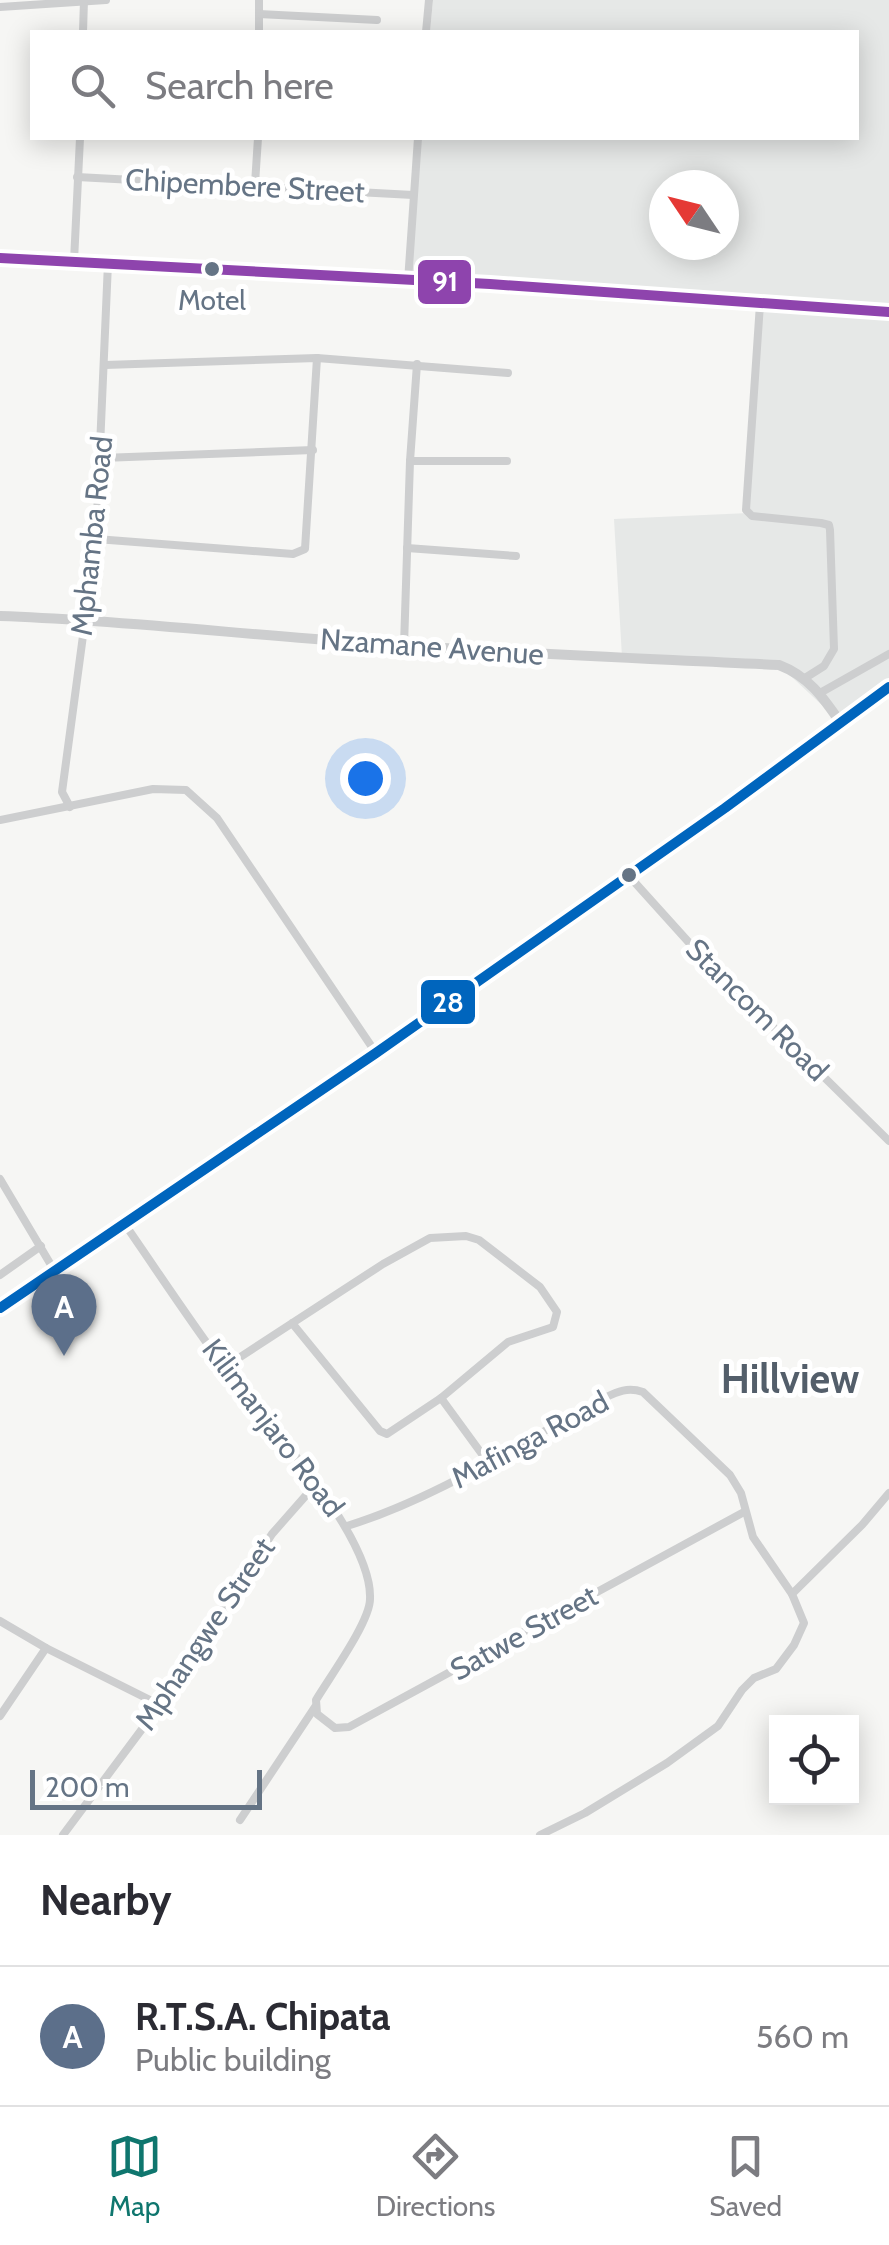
<!DOCTYPE html>
<style>
body{margin:0;font-family:Cabin,sans-serif;background:#f7f7f7;color:#2b2b33}
.controls{position:absolute;right:30px;bottom:30px;display:grid;overflow:hidden;border-radius:0px;box-shadow:0 5px 25px #0003}
.controls button{width:90px;height:90px;display:grid;place-items:center;padding:0;border:0;border-bottom:2px solid #e1e1e2;background:#fff;color:#2b2b33;font:50px sans-serif}
.compass{position:absolute;left:649px;top:170px;width:90px;height:90px;border-radius:50%;background:#fff;box-shadow:0 5px 25px #0003;rotate:305deg}
.scale{position:absolute;left:30px;bottom:25px;width:232px;box-sizing:border-box;padding-left:10px;border:5px solid #657485;border-top:0;font-size:28px;line-height:35px;white-space:nowrap;color:#657485;-webkit-text-stroke:8px #fff;paint-order:stroke}
.you{position:absolute;left:365px;top:778px;width:35px;height:35px;margin:-25px;border:8px solid #fff;border-radius:50%;background:#1a73e8;box-shadow:0 0 0 15px #1a73e833}
.badge{display:grid;place-items:center;width:65px;height:65px;border-radius:50%;background:#0f766e;color:#fff;font-size:32px;font-weight:700}
.pin{position:absolute;translate:-50% -82px;filter:drop-shadow(0 2px 5px #0008)}
.pin::after{content:'';position:absolute;top:52px;width:35px;height:30px;background:inherit;clip-path:polygon(0 0,100% 0,50% 100%)}
.list{margin:0;padding:0;list-style:none}
h2{display:flex;justify-content:space-between;align-items:center;height:130px;margin:0;padding:0 40px;font-size:42px}
h2 small{font-size:32px;font-weight:400;color:#7c7c81}
.list li{display:grid;grid-template-columns:65px 1fr auto;gap:30px;align-items:center;box-sizing:border-box;height:140px;padding:0 40px;border-top:2px solid #e1e1e2}
.list b{display:block;font-size:38px;white-space:nowrap}
.list p{margin:0;font-size:32px;white-space:nowrap;color:#7c7c81}
.list em{font-size:32px;font-style:normal;color:#7c7c81}
.icon{flex:none;width:55px;height:55px;fill:none;stroke:currentColor;stroke-width:2;stroke-linecap:round;stroke-linejoin:round}
.map{position:relative;flex:none;width:889px;height:1835px;overflow:hidden}
.search{position:absolute;background:#fff;box-shadow:0 5px 25px #0003;left:30px;right:30px;top:30px;height:110px;display:flex;align-items:center;gap:25px;box-sizing:border-box;padding:0 35px;border-radius:0px;color:#7c7c81;font-size:38px}
.sheet{height:270px;background:#fff}
nav{display:flex;justify-content:space-around;align-items:center;box-sizing:border-box;height:140px;border-top:2px solid #e1e1e2;background:#fff;font-size:28px;color:#7c7c81}
nav a{display:grid;justify-items:center;gap:5px}
nav .on{color:#0f766e}
.map>svg:first-child{display:block}
</style>
<div class="map">
<svg width="889" height="1835" viewBox="0 0 889 1835">
<rect width="100%" height="100%" fill="#f6f6f4"/>
<path fill="#e6e8e7" fill-rule="evenodd" d="M 433,0 L 889,0 L 889,687 L 840,722 L 779,665 L 622,657 L 614,519 L 749,513 L 759,304 L 408,281 L 421,138 L 856,138 L 856,32 L 430,32 ZM 664,185 L 724,185 L 724,245 L 664,245 Z"/>
<g fill="none" stroke-linecap="round" stroke-linejoin="round">
<defs>
<polyline id="primary" points="0,258 490,284 889,312"/>
<polyline id="trunk" points="0,1308 376,1053 725,808 889,687"/>
</defs>
<use href="#primary" stroke="#d3d4d3" stroke-width="15"/>
<use href="#trunk" stroke="#d2d3d3" stroke-width="15"/>
<g stroke="#cdcecf" stroke-width="8">
<polyline points="259,0 259,32"/>
<polyline points="0,7 106,0"/>
<polyline points="259,14 377,20"/>
<polyline points="83,32 84,0"/>
<polyline points="426,32 429,0"/>
<polyline points="77,177 413,195"/>
<polyline points="255,184 258,138"/>
<polyline points="74,261 80,138"/>
<polyline points="408,281 418,138"/>
<polyline points="760,304 746,510 752,516 821,523 829,525 830,530 834,649 824,666 805,678"/>
<polyline points="105,365 317,358 508,373"/>
<polyline points="102,458 313,450"/>
<polyline points="410,461 507,461"/>
<polyline points="96,539 293,554 305,549 317,358"/>
<polyline points="407,548 516,556"/>
<polyline points="404,646 410,461 417,364"/>
<polyline points="820,693 889,654"/>
<polyline points="70,807 62,792 96,539 108,263"/>
<polyline points="0,820 153,789 186,790 217,818 376,1053"/>
<polyline points="629,876 702,957 889,1141"/>
<polyline points="0,1179 54,1270"/>
<path d="M 124,1223 C 158,1272 190,1321 225,1368 C 264,1419 373,1536 370,1599 C 370,1622 329,1678 316,1700 L 317,1714 L 335,1728 L 349,1727 L 744,1512"/>
<polyline points="0,1275 41,1246"/>
<polyline points="225,1367 383,1264 430,1238 466,1236 479,1240 540,1287 557,1312 553,1327 508,1342 441,1398 387,1434 380,1431 292,1323"/>
<polyline points="441,1398 487,1461"/>
<path d="M 347,1526 C 437,1498 517,1445 600,1400 C 615,1393 626,1386 643,1392 L 730,1475 L 741,1493 L 753,1537 L 792,1594"/>
<polyline points="0,1621 46,1648 0,1716"/>
<polyline points="46,1648 160,1705"/>
<polyline points="240,1820 315,1707"/>
<polyline points="63,1835 160,1705 272,1534 316,1484"/>
<polyline points="540,1835 585,1813 667,1763 718,1726 742,1690 754,1678 776,1669 794,1645 804,1623 792,1594 862,1525 889,1493"/>
</g>
<path stroke="#cdcecf" stroke-width="10" d="M 0,616 C 119,620 237,634 355,642 C 497,653 638,658 779,665 C 808,676 823,697 840,722"/>
<use href="#primary" stroke="#e1e2e2" stroke-width="12"/>
<use href="#trunk" stroke="#e1e2e2" stroke-width="12"/>
<defs>
<polyline id="bus-1" points="0,1308 376,1053 725,808 889,687"/>
<polyline id="bus-2" points="0,258 490,284 889,312"/>
</defs>
<use href="#bus-1" stroke="#fff" stroke-width="18"/>
<use href="#bus-2" stroke="#fff" stroke-width="18"/>
<use href="#bus-1" stroke="#0065bd" stroke-width="10"/>
<use href="#bus-2" stroke="#8e44ad" stroke-width="10"/>
</g>
<g fill="#657485" stroke="#fff" stroke-width="4">
<circle cx="212" cy="269" r="9"/>
<circle cx="629" cy="875" r="9"/>
</g>
<g text-anchor="middle" stroke-width="10" stroke-linejoin="round" paint-order="stroke">
<g font-size="28" fill="#657485" stroke="#fff">
<text x="212" y="310">Motel</text>
</g>
<g font-size="30" fill="#657485" stroke="#fff">
<text transform="translate(245 186) rotate(3)" y="10">Chipembere Street</text>
<text transform="translate(92 536) rotate(-84)" y="10">Mphamba Road</text>
<text transform="translate(432 647) rotate(4)" y="10">Nzamane Avenue</text>
<text transform="translate(757 1010) rotate(45)" y="10">Stancom Road</text>
<text transform="translate(273 1428) rotate(53)" y="10">Kilimanjaro Road</text>
<text transform="translate(530 1440) rotate(-28)" y="10">Mafinga Road</text>
<text transform="translate(524 1633) rotate(-29)" y="10">Satwe Street</text>
<text transform="translate(205 1634) rotate(-56)" y="10">Mphangwe Street</text>
</g>
<g font-size="40" font-weight="bold" fill="#535e6a" stroke="#fff">
<text x="790" y="1393">Hillview</text>
</g>
</g>
<g stroke="#fff" stroke-width="4">
<rect x="416" y="258" width="57" height="48" rx="10" fill="#8e44ad"/>
<rect x="419" y="978" width="58" height="48" rx="10" fill="#0065bd"/>
</g>
<g font-size="28" text-anchor="middle" font-weight="bold" fill="#fff">
<text x="445" y="291">91</text>
<text x="448" y="1012">28</text>
</g>
</svg>
<div class="controls">
<button><svg class="icon" aria-label="locate" viewBox="0 0 24 24"><circle cx="12" cy="12" r="6"/><path d="M12 2v4M12 18v4M2 12h4M18 12h4"/></svg></button>
</div>
<svg class="compass" viewBox="-18 -18 36 36"><path d="M0-13l5 13h-10z" fill="#e53935"/><path d="M0 13l5-13h-10z" fill="#7c7c81"/></svg>
<div class="scale">200 m</div>
<div class="you"></div>
<div class="pin badge" style="left:64px;top:1356px;background:#5c6f8a">A</div>
<div class="search"><svg class="icon" aria-label="search" viewBox="0 0 24 24"><circle cx="10" cy="10" r="6"/><path d="M15 15l6 6"/></svg>Search here</div>
</div>
<section class="sheet">
<h2>Nearby<small></small></h2>
<ul class="list">
<li><span class="badge" style="background:#5c6f8a">A</span><div><b>R.T.S.A. Chipata</b><p>Public building</p></div><em>560 m</em></li>
</ul>
</section>
<nav>
<a class="on"><svg class="icon" aria-label="map" viewBox="0 0 24 24"><path d="M3 6l6-2 6 2 6-2v14l-6 2-6-2-6 2zM9 4v14M15 6v14"/></svg>Map</a>
<a><svg class="icon" aria-label="directions" viewBox="0 0 24 24"><path d="M12 3l9 9-9 9-9-9zM9 14v-3h6M13 9l2 2-2 2"/></svg>Directions</a>
<a><svg class="icon" aria-label="saved" viewBox="0 0 24 24"><path d="M7 4h10v16l-5-4-5 4z"/></svg>Saved</a>
</nav>
